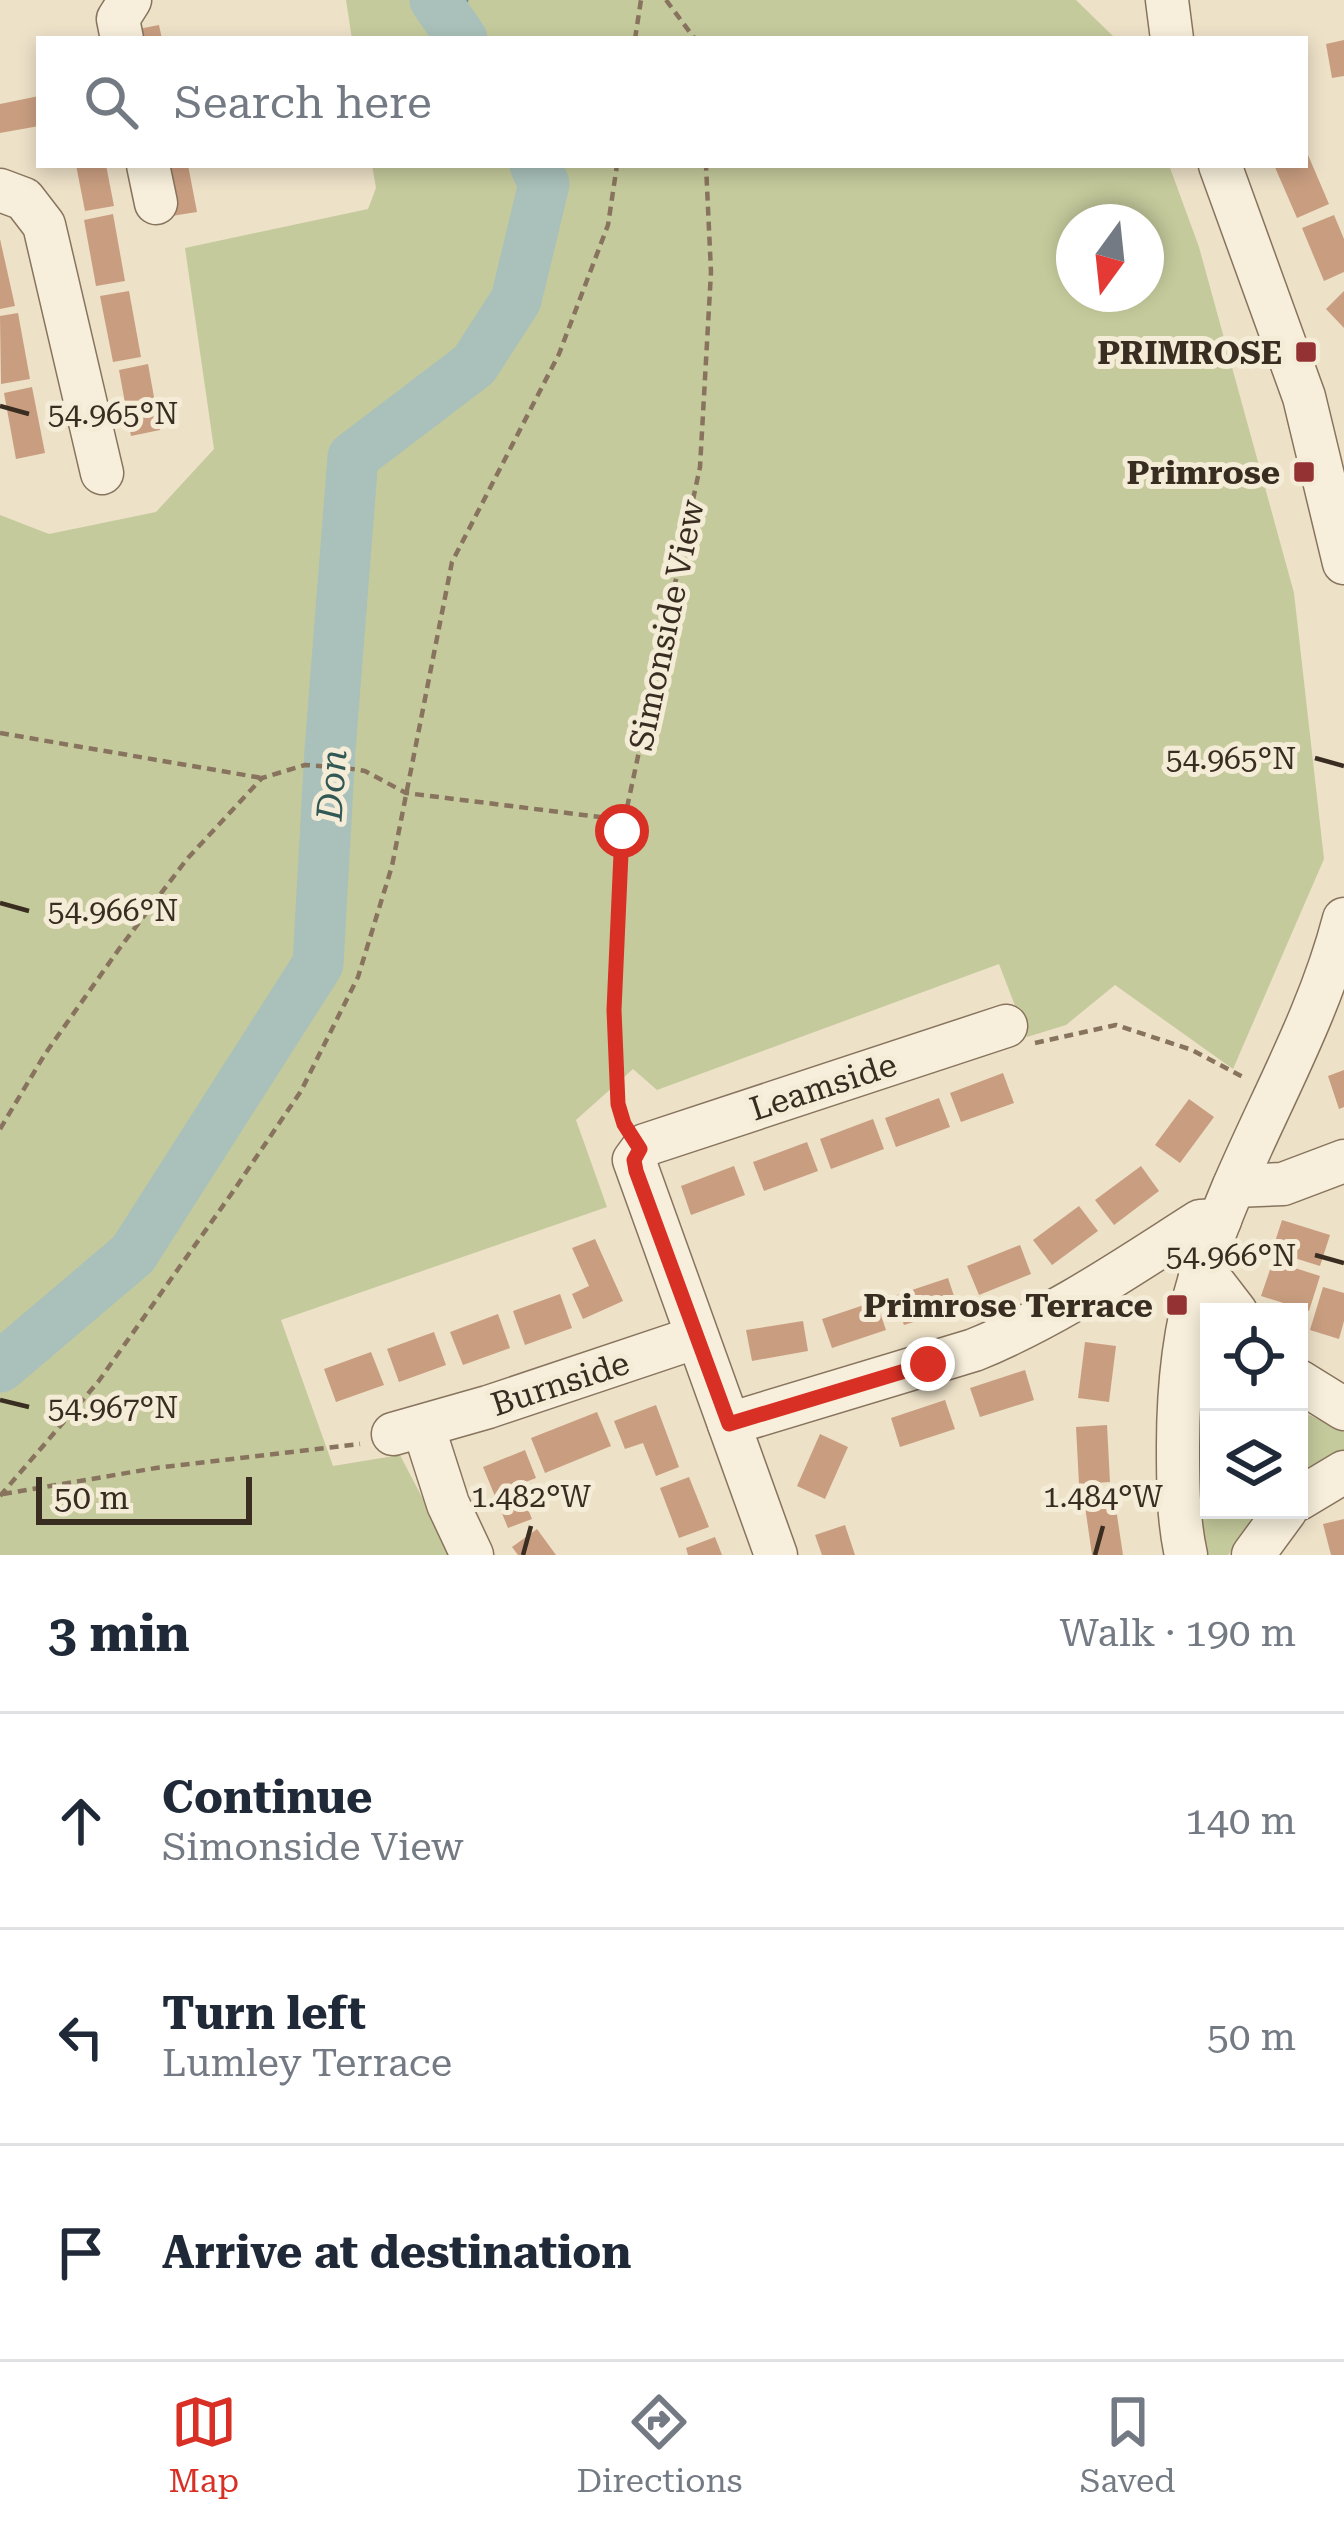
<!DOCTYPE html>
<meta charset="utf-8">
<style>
body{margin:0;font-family:"Roboto Serif",serif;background:#f2f2f3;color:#1f2937}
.controls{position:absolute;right:36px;bottom:36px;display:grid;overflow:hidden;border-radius:0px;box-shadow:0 6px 18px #0003}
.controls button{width:108px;height:108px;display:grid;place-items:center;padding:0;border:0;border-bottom:3px solid #e0e1e3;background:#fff;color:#1f2937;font:60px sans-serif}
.compass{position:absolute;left:1056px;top:204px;width:108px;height:108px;border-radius:50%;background:#fff;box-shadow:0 6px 18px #0003;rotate:195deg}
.scale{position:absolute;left:36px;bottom:30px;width:216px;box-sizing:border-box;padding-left:12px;border:6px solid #392c21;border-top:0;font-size:33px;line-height:42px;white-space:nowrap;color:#392c21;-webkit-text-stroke:9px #f4ecd7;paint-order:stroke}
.stop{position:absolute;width:36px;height:36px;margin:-27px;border:9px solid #d93025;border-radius:50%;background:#fff}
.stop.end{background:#d93025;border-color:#fff;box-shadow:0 3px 12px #0008}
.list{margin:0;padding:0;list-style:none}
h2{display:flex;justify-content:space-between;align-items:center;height:156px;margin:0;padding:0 48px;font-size:51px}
h2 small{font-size:39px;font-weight:400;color:#747a83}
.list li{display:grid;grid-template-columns:78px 1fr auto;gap:36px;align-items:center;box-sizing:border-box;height:216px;padding:0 48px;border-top:3px solid #e0e1e3}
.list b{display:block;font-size:45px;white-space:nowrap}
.list p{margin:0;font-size:39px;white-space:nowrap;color:#747a83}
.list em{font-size:39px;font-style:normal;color:#747a83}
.icon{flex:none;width:66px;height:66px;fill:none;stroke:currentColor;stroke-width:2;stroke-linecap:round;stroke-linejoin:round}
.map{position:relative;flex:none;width:1344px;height:1555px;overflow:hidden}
.search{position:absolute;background:#fff;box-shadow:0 6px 18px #0003;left:36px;right:36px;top:36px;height:132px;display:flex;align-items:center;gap:30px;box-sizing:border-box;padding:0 42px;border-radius:0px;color:#747a83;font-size:45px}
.sheet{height:804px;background:#fff}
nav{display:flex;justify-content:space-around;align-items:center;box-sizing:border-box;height:168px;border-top:3px solid #e0e1e3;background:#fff;font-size:33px;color:#747a83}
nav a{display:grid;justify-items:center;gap:6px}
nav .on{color:#d93025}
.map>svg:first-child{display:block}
</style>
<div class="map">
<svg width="1344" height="1555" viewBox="0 0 1344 1555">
<rect width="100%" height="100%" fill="#ede1c8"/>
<g fill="#c5ca9c" fill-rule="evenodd">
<polygon points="346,0 1076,0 1116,39 352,39"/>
<path d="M 372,165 L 1169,165 L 1199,247 L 1294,593 L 1324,859 L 1233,1069 L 1115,985 L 1066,1025 L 1027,1037 L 999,964 L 657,1090 L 633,1069 L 576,1120 L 607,1207 L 281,1320 L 333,1466 L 400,1455 L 452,1555 L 0,1555 L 0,515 L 49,534 L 156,512 L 214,449 L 185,248 L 368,209 L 376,188 ZM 1074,222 L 1146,222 L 1146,294 L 1074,294 Z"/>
<polygon points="1209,1312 1209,1510 1264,1510 1228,1555 1205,1555 1194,1479 1197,1398"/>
<polygon points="1299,1410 1344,1432 1344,1450 1299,1479"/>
</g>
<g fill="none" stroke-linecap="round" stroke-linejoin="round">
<polyline stroke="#6f8f87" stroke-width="9" points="443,13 464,0"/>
<g stroke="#a9c1ba" stroke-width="51">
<polyline points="435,0 462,39"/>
<polyline points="0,1367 133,1254 318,964 330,750 353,457 474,365 516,300 544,184 535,165"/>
</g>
</g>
<g fill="#c99e80">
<polygon points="159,25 162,39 129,39 128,31"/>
<polygon points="1344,40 1344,76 1332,78 1326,44"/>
<polygon points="39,96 39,126 0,133 0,104"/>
<polygon points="1305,148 1329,204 1297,218 1274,165 1305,165"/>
<polygon points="76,165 106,165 114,206 85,211"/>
<polygon points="155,165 188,165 197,212 165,217"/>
<polygon points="113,214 125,281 96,286 84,220"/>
<polygon points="1334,215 1344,239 1344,272 1324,281 1302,228"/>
<polygon points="0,239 15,306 0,309"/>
<polygon points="129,291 141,357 113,362 100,296"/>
<polygon points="1344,291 1344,328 1326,309"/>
<polygon points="18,313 30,379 1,384 0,316"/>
<polygon points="148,364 160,430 131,436 119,370"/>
<polygon points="32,387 45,453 16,459 4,393"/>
<polygon points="1344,1070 1344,1107 1339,1109 1328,1076"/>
<polygon points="1003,1073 1014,1103 961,1122 950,1093"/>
<polygon points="939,1098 950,1127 896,1147 885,1118"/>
<polygon points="1189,1099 1214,1117 1180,1163 1155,1145"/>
<polygon points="873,1119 884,1149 831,1169 820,1139"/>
<polygon points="807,1142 818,1171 764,1191 753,1162"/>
<polygon points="734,1166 745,1195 691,1215 681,1186"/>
<polygon points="1141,1166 1159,1191 1114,1225 1095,1200"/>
<polygon points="1079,1206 1098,1231 1052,1265 1033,1240"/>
<polygon points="1282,1220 1330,1235 1320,1266 1272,1251"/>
<polygon points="595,1239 623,1301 583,1319 572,1294 589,1286 572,1248"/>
<polygon points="1020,1245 1031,1274 979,1295 967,1266"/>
<polygon points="1273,1261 1320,1276 1309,1311 1261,1296"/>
<polygon points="948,1278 958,1308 904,1325 894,1296"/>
<polygon points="1323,1287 1344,1293 1344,1321 1339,1339 1310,1330"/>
<polygon points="560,1294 572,1328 525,1345 513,1311"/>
<polygon points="876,1301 886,1330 832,1348 822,1319"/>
<polygon points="498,1314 510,1348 463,1365 450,1332"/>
<polygon points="803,1321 808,1351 752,1361 746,1330"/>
<polygon points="434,1332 446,1365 399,1382 387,1349"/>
<polygon points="1085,1342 1116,1346 1109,1402 1078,1398"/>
<polygon points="371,1352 384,1385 336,1402 324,1369"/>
<polygon points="1025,1370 1034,1400 980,1417 970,1388"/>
<polygon points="945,1400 955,1429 900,1447 891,1418"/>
<polygon points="656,1405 679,1467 656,1476 643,1443 625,1449 614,1421"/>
<polygon points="597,1412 611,1446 545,1473 531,1438"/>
<polygon points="1107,1425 1110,1482 1079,1484 1076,1427"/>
<polygon points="820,1434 848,1447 825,1499 797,1486"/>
<polygon points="525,1450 536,1478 518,1485 532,1519 508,1528 483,1467"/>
<polygon points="689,1477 709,1527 679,1538 660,1488"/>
<polygon points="1115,1502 1123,1555 1092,1555 1085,1506"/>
<polygon points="1344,1519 1344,1555 1331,1555 1323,1524"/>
<polygon points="845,1525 855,1555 822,1555 815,1535"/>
<polygon points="537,1529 556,1555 518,1555 512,1547"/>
<polygon points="715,1537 722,1555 688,1555 686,1548"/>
</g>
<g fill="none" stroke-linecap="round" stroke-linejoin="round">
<defs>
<g id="minor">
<polyline points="1167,0 1172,39"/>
<polyline points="122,39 118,19 130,0"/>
<polyline points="148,165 156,203"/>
<polyline points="1220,165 1304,397 1344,563"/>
<polyline points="0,190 24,199 44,225 102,473"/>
<polyline points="1234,1186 1283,1184 1344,1161"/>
<polyline points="1200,1275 1216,1286 1236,1312"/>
<polyline points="1299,1381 1344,1409"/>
<path d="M 729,1424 L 974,1350 C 1055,1317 1126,1268 1200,1221 L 1220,1220"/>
<polyline points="423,1426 448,1504 472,1555"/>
<polyline points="393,1434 488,1407 697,1337"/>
<polyline points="1299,1499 1344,1472"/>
<polyline points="776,1555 634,1160 645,1145 1006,1026"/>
<path d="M 1186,1555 C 1178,1519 1178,1482 1178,1446 C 1178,1390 1184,1328 1201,1274 C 1238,1152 1312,1043 1344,919"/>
<polyline points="1253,1555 1286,1510"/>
</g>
</defs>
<use href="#minor" stroke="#88745e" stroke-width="45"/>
<g stroke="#88745e" stroke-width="4.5" stroke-dasharray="9 6" stroke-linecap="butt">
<polyline points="666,0 695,39"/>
<polyline points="635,39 641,0"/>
<polyline points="0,733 262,778"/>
<polyline points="1035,1043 1116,1025 1192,1050 1245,1078"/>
<polyline points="623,1121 618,1104 614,1010 622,831 700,467 711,272 706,165"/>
<polyline points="0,1129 45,1054 119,949 187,859 262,778 305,765 346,768 365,771 406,793 624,820"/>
<polyline points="3,1494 156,1468 360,1444"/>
<polyline points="0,1496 98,1382 232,1193 301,1091 358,977 392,866 452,562 559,354 608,225 617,165"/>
</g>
<use href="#minor" stroke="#f7efdb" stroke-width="42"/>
</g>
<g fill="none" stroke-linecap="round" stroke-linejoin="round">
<polyline stroke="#d93025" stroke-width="15" points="622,831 614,1010 618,1104 624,1124 640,1149 634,1160 636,1171 729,1424 928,1364"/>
</g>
<path fill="none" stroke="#392c21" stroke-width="4.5" d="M 0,406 L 29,414M 1315,758 L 1344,766M 0,903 L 29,911M 1315,1255 L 1344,1263M 0,1400 L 29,1407M 523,1555 L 531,1526M 1095,1555 L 1103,1526"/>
<g fill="#943132" stroke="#f4ecd7" stroke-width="4.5">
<rect x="1294" y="340" width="24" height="24" rx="6"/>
<rect x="1292" y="460" width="24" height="24" rx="6"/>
<rect x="1165" y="1293" width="24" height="24" rx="6"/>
</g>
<g text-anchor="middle" stroke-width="10" stroke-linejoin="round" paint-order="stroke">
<g font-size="33" font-weight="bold" fill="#392c21" stroke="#f4ecd7" text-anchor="end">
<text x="1282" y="364">PRIMROSE</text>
<text x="1280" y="484">Primrose</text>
<text x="1153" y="1317">Primrose Terrace</text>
</g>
<g font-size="33" fill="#392c21" stroke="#f4ecd7">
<text transform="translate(666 625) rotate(-78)" y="12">Simonside View</text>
<text transform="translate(823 1086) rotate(-18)" y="12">Leamside</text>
<text transform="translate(560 1383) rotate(-18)" y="12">Burnside</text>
</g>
<g font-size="36" font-style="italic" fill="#315855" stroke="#f4ecd7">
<text transform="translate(331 785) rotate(-86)" y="13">Don</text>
</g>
</g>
<g font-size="30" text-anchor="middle" fill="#392c21" stroke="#f4ecd7" stroke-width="10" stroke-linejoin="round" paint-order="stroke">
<text x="113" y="424">54.965°N</text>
<text x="1231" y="769">54.965°N</text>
<text x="113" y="921">54.966°N</text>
<text x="1231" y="1266">54.966°N</text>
<text x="113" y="1418">54.967°N</text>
<text x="531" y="1507">1.482°W</text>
<text x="1103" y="1507">1.484°W</text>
</g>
</svg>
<div class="controls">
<button><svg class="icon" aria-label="locate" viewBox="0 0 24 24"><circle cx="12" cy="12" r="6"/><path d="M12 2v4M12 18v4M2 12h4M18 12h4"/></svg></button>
<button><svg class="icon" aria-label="layers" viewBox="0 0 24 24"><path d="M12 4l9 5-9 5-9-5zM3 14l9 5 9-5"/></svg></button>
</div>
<svg class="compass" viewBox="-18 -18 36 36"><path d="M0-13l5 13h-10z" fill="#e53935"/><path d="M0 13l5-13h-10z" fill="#747a83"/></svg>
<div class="scale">50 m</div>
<div class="stop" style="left:622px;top:831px"></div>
<div class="stop end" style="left:928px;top:1364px"></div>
<div class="search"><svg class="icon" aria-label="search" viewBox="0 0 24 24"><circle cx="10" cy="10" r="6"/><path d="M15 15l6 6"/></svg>Search here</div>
</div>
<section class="sheet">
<h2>3 min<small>Walk · 190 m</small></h2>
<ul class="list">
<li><svg class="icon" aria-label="ahead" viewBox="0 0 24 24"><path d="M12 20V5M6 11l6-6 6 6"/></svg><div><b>Continue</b><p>Simonside View</p></div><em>140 m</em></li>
<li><svg class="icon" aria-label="left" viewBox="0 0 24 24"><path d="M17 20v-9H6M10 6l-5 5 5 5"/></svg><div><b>Turn left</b><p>Lumley Terrace</p></div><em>50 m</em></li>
<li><svg class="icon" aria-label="arrive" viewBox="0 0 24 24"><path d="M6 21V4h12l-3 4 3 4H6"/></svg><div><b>Arrive at destination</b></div></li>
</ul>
</section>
<nav>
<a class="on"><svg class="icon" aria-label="map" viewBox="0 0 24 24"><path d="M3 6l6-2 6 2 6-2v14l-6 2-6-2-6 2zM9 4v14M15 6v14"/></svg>Map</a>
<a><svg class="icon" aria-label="directions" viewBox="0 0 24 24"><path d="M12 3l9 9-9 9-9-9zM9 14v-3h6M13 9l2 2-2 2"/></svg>Directions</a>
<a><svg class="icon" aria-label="saved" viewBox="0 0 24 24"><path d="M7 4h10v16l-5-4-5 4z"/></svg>Saved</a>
</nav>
